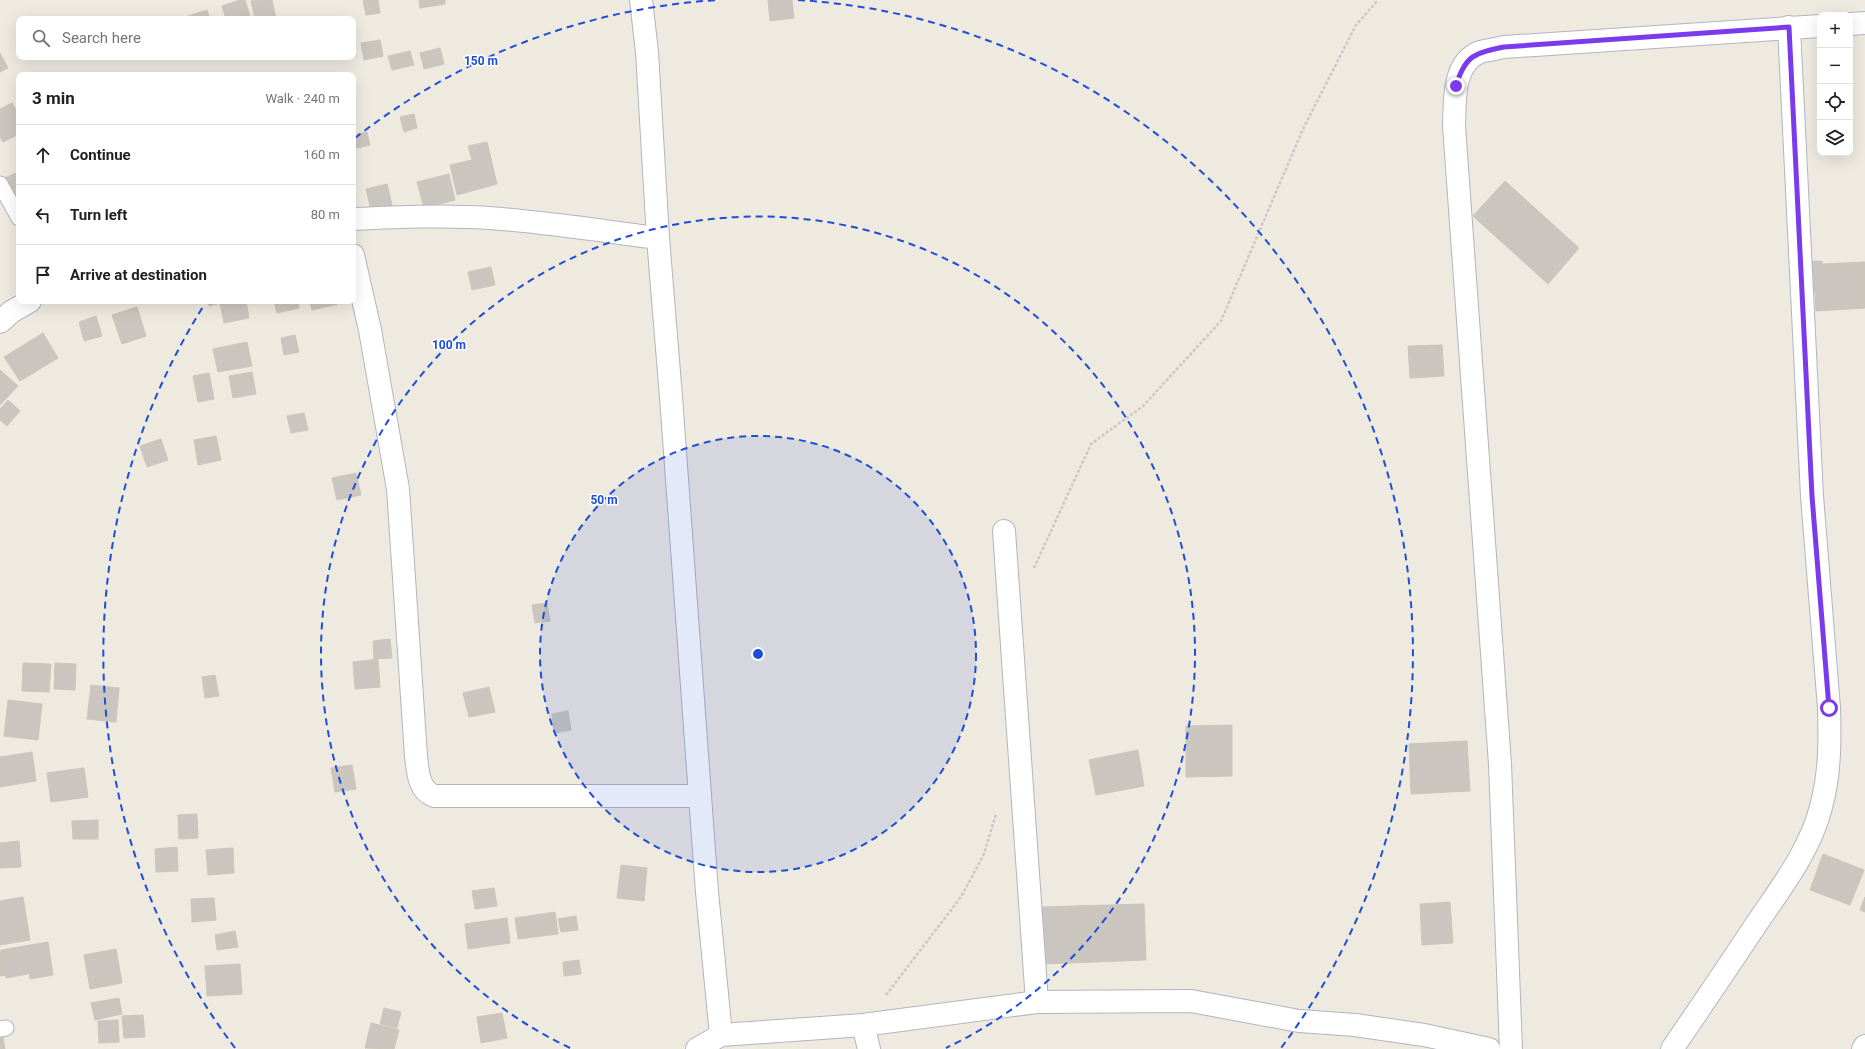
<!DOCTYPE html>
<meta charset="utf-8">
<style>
body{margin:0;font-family:Roboto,sans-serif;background:#f2f2f2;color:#202124}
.controls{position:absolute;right:12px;top:12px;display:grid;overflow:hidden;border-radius:8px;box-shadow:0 4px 16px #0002}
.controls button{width:36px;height:36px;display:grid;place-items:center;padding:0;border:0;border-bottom:1px solid #e0e0e0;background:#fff;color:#202124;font:20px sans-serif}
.stop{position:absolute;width:12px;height:12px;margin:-9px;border:3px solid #7c3aed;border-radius:50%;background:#fff}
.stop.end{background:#7c3aed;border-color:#fff;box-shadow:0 1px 4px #0008}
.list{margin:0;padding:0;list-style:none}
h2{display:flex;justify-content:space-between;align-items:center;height:52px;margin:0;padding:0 16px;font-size:17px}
h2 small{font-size:13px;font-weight:400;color:#757577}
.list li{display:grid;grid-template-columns:26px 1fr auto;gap:12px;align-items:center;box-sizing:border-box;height:60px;padding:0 16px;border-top:1px solid #e0e0e0}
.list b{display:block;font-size:15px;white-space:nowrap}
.list em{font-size:13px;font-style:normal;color:#757577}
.icon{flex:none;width:22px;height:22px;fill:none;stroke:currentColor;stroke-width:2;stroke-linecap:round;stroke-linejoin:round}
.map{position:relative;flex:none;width:1865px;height:1049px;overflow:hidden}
.search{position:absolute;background:#fff;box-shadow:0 4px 16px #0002;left:16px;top:16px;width:340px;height:44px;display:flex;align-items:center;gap:10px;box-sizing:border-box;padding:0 14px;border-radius:8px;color:#757577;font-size:15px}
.panel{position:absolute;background:#fff;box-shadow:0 4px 16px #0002;left:16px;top:72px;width:340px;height:232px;border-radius:8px}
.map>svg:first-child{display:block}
</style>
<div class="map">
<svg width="1865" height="1049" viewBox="0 0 1865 1049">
<rect width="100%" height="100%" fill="#eeeae0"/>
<g fill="#cac6bf" stroke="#cac6b9">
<polygon points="240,0 245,0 251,19 226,19 222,6"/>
<polygon points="255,0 272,0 276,19 255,19 251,1"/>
<polygon points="363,0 378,0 380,13 366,15"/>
<polygon points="419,0 445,0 445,4 420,8"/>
<polygon points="768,0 792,0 794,18 770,21"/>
<polygon points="207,10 210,19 189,19 188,16"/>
<polygon points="380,40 383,56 364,60 361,43"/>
<polygon points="440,48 444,64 424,69 420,53"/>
<polygon points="410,51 414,65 392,70 388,56"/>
<polygon points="0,53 8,68 0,72"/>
<polygon points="12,103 19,115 19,134 3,142 0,137 0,109"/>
<polygon points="414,114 417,128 404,132 400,117"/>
<polygon points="367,132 370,145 353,149 353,135"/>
<polygon points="487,142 497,184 457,195 450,165 472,160 468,146"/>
<polygon points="19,172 19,200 12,203 2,179"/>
<polygon points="449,174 455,200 424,208 417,182"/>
<polygon points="1505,181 1579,248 1548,284 1473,216"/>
<polygon points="387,184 393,209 372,214 366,189"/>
<polygon points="1822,261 1822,264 1865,262 1865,308 1816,311 1815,291 1803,292 1801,262"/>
<polygon points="491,267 495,285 472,290 468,272"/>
<polygon points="208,301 246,301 249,318 224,323 220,303 209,306"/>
<polygon points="274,301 298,301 299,308 277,313"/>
<polygon points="310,301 338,301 338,304 312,310"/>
<polygon points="137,307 146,336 122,344 112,315"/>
<polygon points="96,316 102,336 84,341 79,322"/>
<polygon points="43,333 58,358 20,381 4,357"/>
<polygon points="295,335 299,352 284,355 281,338"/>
<polygon points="247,342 252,366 218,372 213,349"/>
<polygon points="1442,345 1444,376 1410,378 1408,346"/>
<polygon points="0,370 18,386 0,405"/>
<polygon points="252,372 256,394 233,398 229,376"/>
<polygon points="209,373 214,399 198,402 193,376"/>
<polygon points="8,400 20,411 7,426 0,420 0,409"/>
<polygon points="304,413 308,430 291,433 287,416"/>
<polygon points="216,436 221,460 198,465 194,440"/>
<polygon points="161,439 168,460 147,467 140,446"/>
<polygon points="356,473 361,495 337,500 332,478"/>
<polygon points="547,603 550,621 535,623 532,605"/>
<polygon points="390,639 392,658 374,659 373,641"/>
<polygon points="378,659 380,687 355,689 353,662"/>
<polygon points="23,663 51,664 49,692 22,691"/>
<polygon points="55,663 76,664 75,690 54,689"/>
<polygon points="215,675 219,696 205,698 202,677"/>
<polygon points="91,685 119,688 116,722 87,719"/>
<polygon points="489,687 495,712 469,717 463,693"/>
<polygon points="8,700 42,704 38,740 4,736"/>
<polygon points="568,711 571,730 554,733 552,714"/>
<polygon points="1232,725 1232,776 1186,777 1186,726"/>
<polygon points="1467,741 1470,791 1411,794 1409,744"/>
<polygon points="1138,750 1144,786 1096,795 1089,760"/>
<polygon points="32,752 36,781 0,787 0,757"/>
<polygon points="352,765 356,789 335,792 331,768"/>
<polygon points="84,768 88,797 51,802 47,773"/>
<polygon points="197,814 198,838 179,839 178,815"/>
<polygon points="98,820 98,839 73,839 72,821"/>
<polygon points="19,841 21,867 0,868 0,843"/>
<polygon points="177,847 178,871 156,872 155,849"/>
<polygon points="233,848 234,873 208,875 206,850"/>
<polygon points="1823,854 1864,870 1850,905 1810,890"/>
<polygon points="621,865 647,868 644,901 617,898"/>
<polygon points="494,888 497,906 475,909 472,891"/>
<polygon points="23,897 30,940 0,945 0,901"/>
<polygon points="1865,897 1865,912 1860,910"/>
<polygon points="214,898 216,920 192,922 191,899"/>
<polygon points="1450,902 1453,943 1422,945 1420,904"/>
<polygon points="1144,904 1146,960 1043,964 1041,907"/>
<polygon points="555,912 558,934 518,939 515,918"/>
<polygon points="576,916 578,930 561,932 558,919"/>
<polygon points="507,918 510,943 468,949 465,924"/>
<polygon points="235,931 238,947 217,950 215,935"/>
<polygon points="48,942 53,975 30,979 24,946"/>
<polygon points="24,946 28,974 6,978 2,950"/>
<polygon points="116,949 122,983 90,989 84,955"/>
<polygon points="2,950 6,975 0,976 0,951"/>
<polygon points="579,960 581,974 564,976 563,962"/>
<polygon points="240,964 242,994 207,996 205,966"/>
<polygon points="119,998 122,1014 95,1020 91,1003"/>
<polygon points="384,1008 401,1012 397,1028 380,1024"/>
<polygon points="502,1013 507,1038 481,1043 477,1017"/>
<polygon points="143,1015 145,1037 124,1038 122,1016"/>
<polygon points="118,1020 119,1042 99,1043 98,1021"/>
<polygon points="371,1023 399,1030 394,1049 365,1048"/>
<polygon points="0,1032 2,1032 5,1049 0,1049"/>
</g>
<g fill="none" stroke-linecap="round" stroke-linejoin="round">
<defs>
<g id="lane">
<polyline points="0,184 19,218"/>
<polyline points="0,1029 6,1028"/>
</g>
<g id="street">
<polyline points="641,0 647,52 658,238 671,397 707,892 721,1035"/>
<polyline points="1850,24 1865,23"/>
<path d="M 353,219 C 398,217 444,215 489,218 C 546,222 602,231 658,238"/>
<path d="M 353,255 L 370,330 L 398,489 L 416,756 C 418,771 418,790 434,796 L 700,796"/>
<polyline points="0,322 11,312 30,301"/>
<polyline points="1004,531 1037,1002"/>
<polyline points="863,1025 869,1049"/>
<polyline points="697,1049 721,1035 863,1025 1037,1002 1191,1001 1299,1021 1355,1025 1424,1035 1489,1049"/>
<path d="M 1511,1049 L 1500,764 L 1454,126 C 1455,102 1452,63 1480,52 C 1487,50 1497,49 1504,47 L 1820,26"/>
<path d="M 1672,1049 C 1700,1008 1728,967 1755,926 C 1780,889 1810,851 1821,807 C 1830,774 1830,742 1829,708 L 1812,496 L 1789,27"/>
<polyline points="1863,1049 1865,1046"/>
</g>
</defs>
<use href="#lane" stroke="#b3b4c0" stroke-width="17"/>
<use href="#street" stroke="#b3b4c0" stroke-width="24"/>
<g stroke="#c8c8c8" stroke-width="2.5" stroke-dasharray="3 2" stroke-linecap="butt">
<polyline points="1034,568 1091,444 1143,406 1221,321 1303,129 1356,25 1378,0"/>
<polyline points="886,995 961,897 984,854 996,814"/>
</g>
<use href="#lane" stroke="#fff" stroke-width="15"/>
<use href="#street" stroke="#fff" stroke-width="22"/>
</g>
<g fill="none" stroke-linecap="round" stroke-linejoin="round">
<path stroke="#7c3aed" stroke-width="5" d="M 1456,86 C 1465,55 1475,53 1504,47 L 1789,27 L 1812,496 L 1829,708"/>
</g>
<circle cx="758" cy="654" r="218" fill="#1d4ed8" fill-opacity=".12"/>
<g fill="none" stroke="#1d4ed8" stroke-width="2" stroke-dasharray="7 5">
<circle cx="758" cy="654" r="218"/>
<path d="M570 1048A437 437 0 1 1 946 1048"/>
<path d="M235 1048A655 655 0 0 1 206 302M355 138A655 655 0 0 1 718 0M798 0A655 655 0 0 1 1281 1048"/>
</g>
<circle cx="758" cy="654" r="6" fill="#1d4ed8" stroke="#fff" stroke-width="2"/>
<g font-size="12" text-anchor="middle" font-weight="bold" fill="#1d4ed8" stroke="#fff" stroke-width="3" stroke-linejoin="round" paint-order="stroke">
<text x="481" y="65">150 m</text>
<text x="449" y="349">100 m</text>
<text x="604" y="504">50 m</text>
</g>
</svg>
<div class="controls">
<button>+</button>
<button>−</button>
<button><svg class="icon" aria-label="locate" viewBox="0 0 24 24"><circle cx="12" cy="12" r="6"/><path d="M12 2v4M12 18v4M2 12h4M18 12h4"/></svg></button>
<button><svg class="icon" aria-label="layers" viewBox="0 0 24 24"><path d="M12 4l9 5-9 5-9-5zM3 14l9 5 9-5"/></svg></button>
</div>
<div class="stop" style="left:1829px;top:708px"></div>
<div class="stop end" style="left:1456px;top:86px"></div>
<div class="search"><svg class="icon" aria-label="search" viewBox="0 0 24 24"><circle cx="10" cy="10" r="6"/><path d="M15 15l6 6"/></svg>Search here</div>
<section class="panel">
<h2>3 min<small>Walk · 240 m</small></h2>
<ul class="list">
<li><svg class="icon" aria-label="ahead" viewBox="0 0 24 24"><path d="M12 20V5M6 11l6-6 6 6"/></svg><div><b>Continue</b></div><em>160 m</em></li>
<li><svg class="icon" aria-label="left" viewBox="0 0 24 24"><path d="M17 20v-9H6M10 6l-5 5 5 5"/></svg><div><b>Turn left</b></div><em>80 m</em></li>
<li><svg class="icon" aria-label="arrive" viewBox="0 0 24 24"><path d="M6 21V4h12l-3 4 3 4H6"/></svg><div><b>Arrive at destination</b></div></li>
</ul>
</section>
</div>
